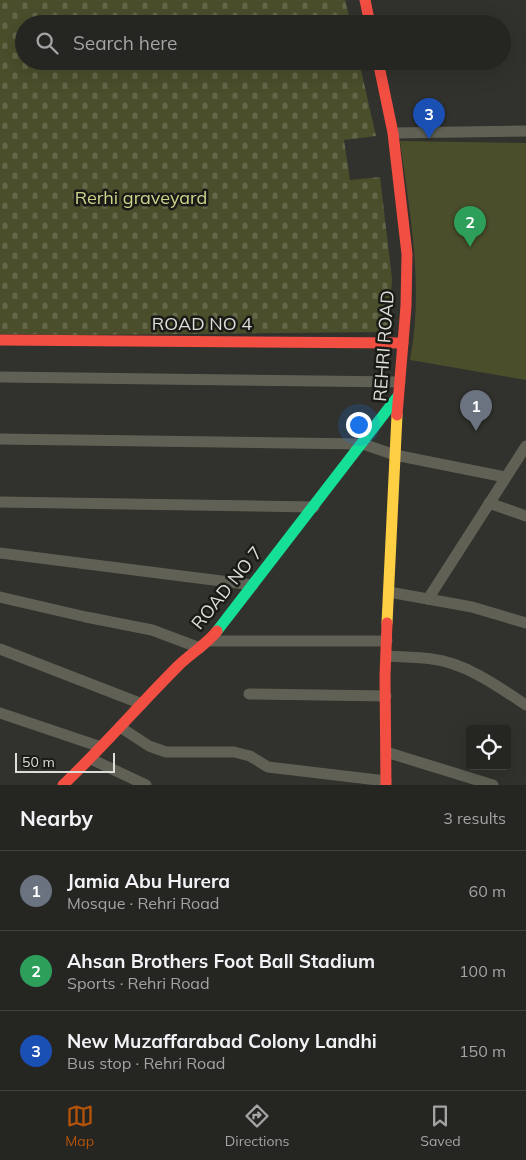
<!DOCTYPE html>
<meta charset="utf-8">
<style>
body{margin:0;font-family:Mulish,sans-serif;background:#2d2d2a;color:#f1f3f6}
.controls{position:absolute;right:15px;bottom:15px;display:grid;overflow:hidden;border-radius:5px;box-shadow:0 5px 20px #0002}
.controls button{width:45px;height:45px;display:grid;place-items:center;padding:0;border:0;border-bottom:1px solid #424240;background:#252522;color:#f1f3f6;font:25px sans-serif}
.scale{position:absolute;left:15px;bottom:12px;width:100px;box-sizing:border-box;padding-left:5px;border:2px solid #ddded9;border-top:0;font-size:14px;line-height:18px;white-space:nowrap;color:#ddded9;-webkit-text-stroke:4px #1a1a17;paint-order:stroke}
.you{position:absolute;left:358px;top:424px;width:18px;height:18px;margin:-12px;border:4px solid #fff;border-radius:50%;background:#1a73e8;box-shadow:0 0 0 8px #1a73e833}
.badge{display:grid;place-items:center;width:32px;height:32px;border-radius:50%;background:#b45309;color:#fff;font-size:16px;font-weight:700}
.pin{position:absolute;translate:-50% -41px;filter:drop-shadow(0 1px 2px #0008)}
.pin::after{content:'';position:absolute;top:26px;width:18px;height:15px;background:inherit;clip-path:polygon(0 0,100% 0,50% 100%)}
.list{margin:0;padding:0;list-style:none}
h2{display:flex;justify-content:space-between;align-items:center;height:65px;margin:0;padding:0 20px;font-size:21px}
h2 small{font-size:16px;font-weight:400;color:#a3a5a5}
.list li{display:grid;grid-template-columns:32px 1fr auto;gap:15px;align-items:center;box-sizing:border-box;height:80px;padding:0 20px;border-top:1px solid #424240}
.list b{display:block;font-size:19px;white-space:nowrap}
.list p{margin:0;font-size:16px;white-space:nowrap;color:#a3a5a5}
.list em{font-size:16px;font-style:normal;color:#a3a5a5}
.icon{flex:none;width:28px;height:28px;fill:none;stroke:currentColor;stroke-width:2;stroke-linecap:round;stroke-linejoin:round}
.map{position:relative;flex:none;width:526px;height:785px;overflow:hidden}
.search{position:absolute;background:#252522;box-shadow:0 5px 20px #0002;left:15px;right:15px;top:15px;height:55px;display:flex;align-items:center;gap:12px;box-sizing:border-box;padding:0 18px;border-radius:28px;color:#a3a5a5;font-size:19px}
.sheet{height:305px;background:#252522}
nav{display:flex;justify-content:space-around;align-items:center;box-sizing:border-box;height:70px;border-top:1px solid #424240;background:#252522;font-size:14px;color:#a3a5a5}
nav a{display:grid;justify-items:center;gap:2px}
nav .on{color:#b45309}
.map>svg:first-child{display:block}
</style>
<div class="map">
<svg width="526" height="785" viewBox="0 0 526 785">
<defs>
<pattern id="cemetery-stones" width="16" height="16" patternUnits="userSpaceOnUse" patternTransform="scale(1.25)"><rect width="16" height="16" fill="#4b4e2b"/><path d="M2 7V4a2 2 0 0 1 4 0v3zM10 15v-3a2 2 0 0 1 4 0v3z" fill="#646749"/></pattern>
</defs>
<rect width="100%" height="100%" fill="#31312d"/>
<path fill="#4b4e2b" d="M 400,141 L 526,143 L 526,380 L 410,360 C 424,287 410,214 400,141 Z"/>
<polygon fill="url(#cemetery-stones)" points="0,0 345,0 351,24 24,24 24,61 359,61 376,136 344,140 350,180 380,177 392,278 390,322 384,332 78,335 0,334"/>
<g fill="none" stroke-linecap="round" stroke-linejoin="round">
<g stroke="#606154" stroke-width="11">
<polyline points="393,133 526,131"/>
<polyline points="0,377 400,382"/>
<polyline points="0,439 363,444 395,455 505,477"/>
<polyline points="0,502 314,507"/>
<polyline points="489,503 526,516"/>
<polyline points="0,553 253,585"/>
<polyline points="389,592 472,607 526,623"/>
<polyline points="0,597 86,617 152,630 200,648"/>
<polyline points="428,599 526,446"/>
<polyline points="209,641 387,641"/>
<polyline points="0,649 142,704"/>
<path d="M 386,656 C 401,657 417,657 432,659 C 466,663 499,687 526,705"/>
<polyline points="249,694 386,696"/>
<polyline points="0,713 101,747"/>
<polyline points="120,727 149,746 166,752 234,752 250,756 268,767 386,781"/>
<polyline points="386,752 493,785"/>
<polyline points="91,759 146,785"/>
</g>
<polyline stroke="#16e098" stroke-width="11" points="217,631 398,396"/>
<polyline stroke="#ffcf43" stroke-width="11" points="387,623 397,415"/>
<g stroke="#f24e42" stroke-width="11">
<polyline points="365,0 370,24"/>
<polyline points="378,61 393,133 407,254 406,306 397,415"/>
<polyline points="0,340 403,343"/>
<path d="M 63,785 C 103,747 139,705 178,666 C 190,654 206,645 217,631"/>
<polyline points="386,785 385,676 387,623"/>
</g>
</g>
<g text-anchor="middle" stroke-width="5" stroke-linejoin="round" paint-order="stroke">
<g font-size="18" fill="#cfd48c" stroke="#1a1a17">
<text x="141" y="204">Rerhi graveyard</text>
</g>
<g font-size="18" fill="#ddded9" stroke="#1a1a17">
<text x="202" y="330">ROAD NO 4</text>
<text transform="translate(384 346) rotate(-86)" y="6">REHRI ROAD</text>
<text transform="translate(227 588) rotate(-51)" y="6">ROAD NO 7</text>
</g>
</g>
</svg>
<div class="controls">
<button><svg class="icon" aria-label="locate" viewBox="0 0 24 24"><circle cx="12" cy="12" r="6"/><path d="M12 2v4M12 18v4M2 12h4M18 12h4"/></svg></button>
</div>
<div class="scale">50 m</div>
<div class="you"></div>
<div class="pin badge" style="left:476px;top:431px;background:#6b7280">1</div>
<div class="pin badge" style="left:470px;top:247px;background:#2e9e5b">2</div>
<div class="pin badge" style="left:429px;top:139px;background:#1a4fb4">3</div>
<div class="search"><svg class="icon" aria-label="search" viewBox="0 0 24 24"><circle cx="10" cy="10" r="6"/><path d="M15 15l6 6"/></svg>Search here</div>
</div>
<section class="sheet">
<h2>Nearby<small>3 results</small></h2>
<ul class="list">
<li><span class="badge" style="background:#6b7280">1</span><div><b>Jamia Abu Hurera</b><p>Mosque · Rehri Road</p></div><em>60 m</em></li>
<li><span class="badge" style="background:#2e9e5b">2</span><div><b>Ahsan Brothers Foot Ball Stadium</b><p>Sports · Rehri Road</p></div><em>100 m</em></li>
<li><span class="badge" style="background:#1a4fb4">3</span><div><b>New Muzaffarabad Colony Landhi</b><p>Bus stop · Rehri Road</p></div><em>150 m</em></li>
</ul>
</section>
<nav>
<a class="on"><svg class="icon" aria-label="map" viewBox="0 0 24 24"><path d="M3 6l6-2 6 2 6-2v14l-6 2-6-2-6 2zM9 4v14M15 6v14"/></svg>Map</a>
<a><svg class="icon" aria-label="directions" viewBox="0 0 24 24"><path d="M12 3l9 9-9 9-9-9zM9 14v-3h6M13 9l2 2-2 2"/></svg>Directions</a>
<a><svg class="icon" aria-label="saved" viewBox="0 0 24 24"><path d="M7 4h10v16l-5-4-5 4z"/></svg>Saved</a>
</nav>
